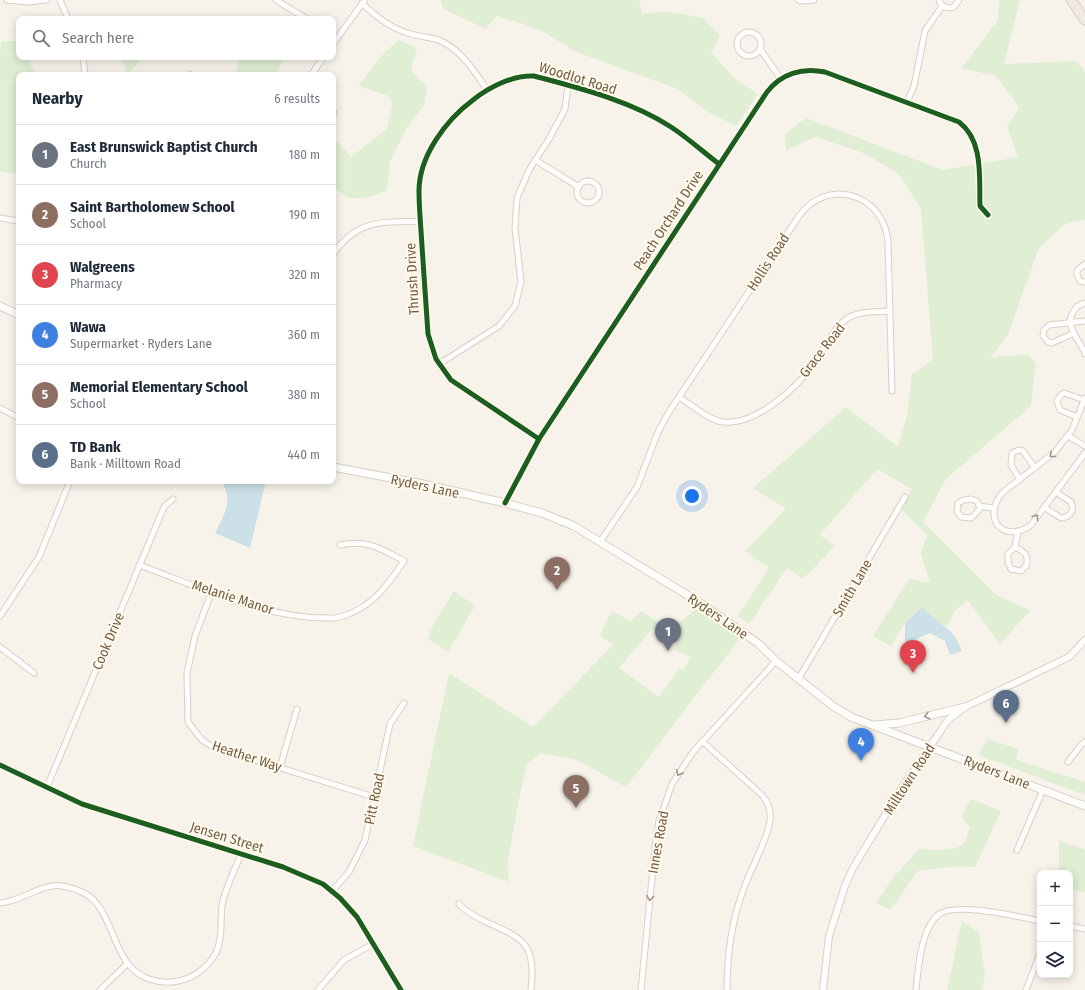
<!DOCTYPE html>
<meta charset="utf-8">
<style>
body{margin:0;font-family:"Fira Sans Condensed",sans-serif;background:#f6f6f7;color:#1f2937}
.controls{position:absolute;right:12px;bottom:12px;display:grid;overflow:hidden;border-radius:8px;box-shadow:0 2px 10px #0003}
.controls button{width:36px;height:36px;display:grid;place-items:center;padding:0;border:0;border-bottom:1px solid #e0e1e3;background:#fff;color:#1f2937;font:20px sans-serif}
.you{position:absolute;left:692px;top:496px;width:14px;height:14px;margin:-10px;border:3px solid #fff;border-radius:50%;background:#1a73e8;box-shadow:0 0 0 6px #1a73e833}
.badge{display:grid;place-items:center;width:26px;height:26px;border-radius:50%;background:#5a5958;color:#fff;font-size:13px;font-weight:700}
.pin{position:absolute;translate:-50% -33px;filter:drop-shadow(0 1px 2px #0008)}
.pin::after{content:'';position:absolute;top:21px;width:14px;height:12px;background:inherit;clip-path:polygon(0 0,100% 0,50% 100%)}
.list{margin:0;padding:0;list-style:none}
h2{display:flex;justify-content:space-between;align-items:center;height:52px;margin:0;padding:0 16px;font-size:17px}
h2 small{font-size:13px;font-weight:400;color:#747a83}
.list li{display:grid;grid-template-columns:26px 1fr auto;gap:12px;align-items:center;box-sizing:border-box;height:60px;padding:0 16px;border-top:1px solid #e0e1e3}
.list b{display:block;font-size:15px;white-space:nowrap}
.list p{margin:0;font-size:13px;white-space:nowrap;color:#747a83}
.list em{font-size:13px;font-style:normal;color:#747a83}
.icon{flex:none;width:22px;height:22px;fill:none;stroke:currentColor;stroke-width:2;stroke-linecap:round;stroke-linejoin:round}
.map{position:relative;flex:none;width:1085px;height:990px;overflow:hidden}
.search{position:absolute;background:#fff;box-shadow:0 2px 10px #0003;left:16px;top:16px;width:320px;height:44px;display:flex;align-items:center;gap:10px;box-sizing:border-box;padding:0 14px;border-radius:8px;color:#747a83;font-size:15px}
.panel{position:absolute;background:#fff;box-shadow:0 2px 10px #0003;left:16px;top:72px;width:320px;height:412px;border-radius:8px}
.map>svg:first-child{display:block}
</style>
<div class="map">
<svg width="1085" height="990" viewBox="0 0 1085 990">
<rect width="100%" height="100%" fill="#f7f3ea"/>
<g fill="#e0eed4">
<polygon points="441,0 639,0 642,14 666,11 703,18 720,35 711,52 732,76 758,94 736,126 710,113 675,88 574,51 544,32 517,22 496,16 486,29 443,9"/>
<polygon points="999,0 1020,0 1004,64 1076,61 1085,72 1085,219 1065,224 1039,248 1007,337 990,358 1027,354 1036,363 1031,406 946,479 923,522 996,595 1030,610 1000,645 968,600 955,611 947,627 933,619 922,607 905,623 891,646 873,636 909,579 930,583 921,554 927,535 900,508 912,489 877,469 820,535 835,546 803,579 787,568 749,624 738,616 769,568 745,551 786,509 753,488 846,407 898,447 907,416 912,374 933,360 921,209 899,174 866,154 816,137 786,150 785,133 806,118 943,170 1018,157 1007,127 1019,107 996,76 961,68 998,20"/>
<polygon points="19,40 19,57 32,57 30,64 37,75 19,75 19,175 0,171 0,49 1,42"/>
<polygon points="399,40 417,48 411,70 427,87 424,106 407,127 390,161 387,191 364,198 349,198 333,188 333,137 351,157 387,129 393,102 386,95 358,86 384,53"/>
<polygon points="121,57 143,57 127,75"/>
<polygon points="241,57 280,57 283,60 276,75 237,75 236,69"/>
<polygon points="454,591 475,606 448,652 428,639 432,627"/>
<polygon points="696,609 740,638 626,787 577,760 541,753 527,764 521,789 508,859 509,882 413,846 449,673 533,727 613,645 600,635 612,611 631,621 641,611 658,622 619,668 659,697 679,668 683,670 691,657 673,649 681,636 671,630"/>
<polygon points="988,739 1018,749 1016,760 1085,782 1085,795 978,755"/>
<path d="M 971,799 L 1001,811 L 975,867 L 946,867 L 918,871 L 890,910 L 876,903 L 892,879 L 919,849 C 931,849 955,853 964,843 C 967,839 968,832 970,828 L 961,816 Z"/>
<polygon points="1059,840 1085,850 1085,892 1070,890 1070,873 1059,873"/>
<polygon points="962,921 979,933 985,976 982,990 947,990"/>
</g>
<g fill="#cbe1e7">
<path d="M 222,481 L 266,481 L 250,548 L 215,533 C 225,513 233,503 222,481 Z"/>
<path d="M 922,607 C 938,625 953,626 962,651 L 950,655 L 945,641 L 930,633 L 905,644 L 905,623 Z"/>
</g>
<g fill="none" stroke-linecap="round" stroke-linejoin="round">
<defs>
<g id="minor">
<polyline points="7,0 27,2 47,0"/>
<polyline points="60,0 68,19"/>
<polyline points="276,0 307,19"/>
<polyline points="798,0 800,1 814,0"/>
<path d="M 939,0 C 941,7 947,9 954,7 L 959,0"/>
<path d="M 362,3 C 376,17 391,29 411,34 C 421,37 432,37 441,41 C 462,51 475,72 487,90"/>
<circle cx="749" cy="44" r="12"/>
<polyline points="333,44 364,1"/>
<polyline points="760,49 781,79"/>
<polyline points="83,57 85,75"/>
<polyline points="190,75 190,74"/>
<polyline points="311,75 324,57"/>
<polyline points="907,102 914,86 925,31 942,6"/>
<polyline points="333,113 334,113"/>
<polyline points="535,160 579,187"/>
<circle cx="588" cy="192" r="11"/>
<polyline points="0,218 19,221"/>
<path d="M 333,254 C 359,218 381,223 421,221"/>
<polyline points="1085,264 1077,271 1077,275 1080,281 1085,282"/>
<path d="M 1085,303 C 1079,304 1076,307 1073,312 C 1064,327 1081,341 1085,354"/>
<polyline points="1074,333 1052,343 1048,342 1043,336 1044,330 1049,325 1085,321"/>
<polyline points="439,364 499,326 515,306 521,282 515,228 517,198 529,170 549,139 565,109 568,85"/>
<path d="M 679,397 C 690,404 707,418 718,421 C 751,430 798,388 815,362 C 825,348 833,328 848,318 C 860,311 875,312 889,311"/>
<path d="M 1085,398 L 1072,430 L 1055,452 L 1002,493 C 981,520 1005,544 1031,525 L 1085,453"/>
<polyline points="0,408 19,418"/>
<polyline points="1077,417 1060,410 1057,401 1061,395 1064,393 1084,400"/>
<polyline points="1068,436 1085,446"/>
<path d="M 539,439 L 451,380 L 436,359 L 428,334 C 426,305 424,275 422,246 C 421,228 419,209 419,191 C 419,156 446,120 473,100 C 489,87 513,75 534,76 C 579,88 632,101 671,127 C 688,138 703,152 719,164"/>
<polyline points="1020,480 1011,465 1012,453 1019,450 1023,451 1035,468"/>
<polygon points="971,499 978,502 980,509 971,518 961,517 957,511 958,503 964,500"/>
<path d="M 505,503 L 539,439 L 767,92 C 781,74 802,67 825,72 L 959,122 C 984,141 979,178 980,206 L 988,215"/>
<polyline points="979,506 993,508"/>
<path d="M 1044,507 L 1061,518 C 1070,517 1075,511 1071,502 L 1056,492"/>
<path d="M 600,542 L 637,487 L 658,432 L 669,412 L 799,216 C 827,177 883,193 888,241 L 892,391"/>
<path d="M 1015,547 C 1024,551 1030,556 1026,566 L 1021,571 L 1011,569 L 1008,562 L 1008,554 Z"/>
<polyline points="1015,547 1018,531"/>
<path d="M 139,565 C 200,587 267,620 333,618 C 341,618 357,611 364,606 C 381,595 393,577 404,561 C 382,549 367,539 340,545"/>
<polyline points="212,591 195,636 187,673 188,722 202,740 213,747 374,797"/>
<polyline points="0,616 39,557 70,481"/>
<polyline points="0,647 34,673"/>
<polyline points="799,678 905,497"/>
<path d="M 702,741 L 762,795 C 768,802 771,810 770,820 C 769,836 750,871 744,888 C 732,919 727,957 727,990"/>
<polyline points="1068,762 1081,745 1085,742"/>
<polyline points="0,765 82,804 283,867 323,884 340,898 357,917 401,990"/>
<polyline points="280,767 297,709"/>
<polyline points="47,787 164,507 173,499"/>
<polyline points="1017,850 1043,790"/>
<polyline points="332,891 349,872 365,840 390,724 404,703"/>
<path d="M 0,903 C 21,902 43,882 63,886 C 75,888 90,894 97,904 C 117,929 115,966 149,979 C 158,982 169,983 178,981 C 194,978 208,967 216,953 C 223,937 220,922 222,905 C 225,888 235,870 241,854"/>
<path d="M 459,904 C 466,912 473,915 482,920 C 523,939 536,941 531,990"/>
<polyline points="1070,926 1085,929"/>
<polyline points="100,990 127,964"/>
<polyline points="318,990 344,960 373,944"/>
<polyline points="641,990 656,838 659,821 672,784 693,752 776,661"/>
<path d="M 916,990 C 918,969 921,929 938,915 C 954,901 1019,917 1040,921"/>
<polyline points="1026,990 1040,954"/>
</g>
<polyline id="tertiary" points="823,990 829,936 845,886 853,868 899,792 948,720 965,707 1069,657 1085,640"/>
<g id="secondary">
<polyline points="0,306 19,315"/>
<polyline points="333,467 423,484 505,503 542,513 574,526 702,604 759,644 776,661 833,706 851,717 1085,806"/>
<polyline points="875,725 899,723 965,707"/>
</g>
<polyline id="motorway" points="1071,0 1085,20"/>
</defs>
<use href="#minor" stroke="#d6d0c8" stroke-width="7"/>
<use href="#tertiary" stroke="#d6d0c8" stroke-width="8"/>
<use href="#secondary" stroke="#d6d0c8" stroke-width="9"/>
<use href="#motorway" stroke="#d6cfc6" stroke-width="11"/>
<use href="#minor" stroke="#fefdfc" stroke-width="5"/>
<use href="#tertiary" stroke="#fefdfc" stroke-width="6"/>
<use href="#secondary" stroke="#fefdfc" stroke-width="7"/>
<use href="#motorway" stroke="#f1eae4" stroke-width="9"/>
<defs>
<g id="cycleway">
<path d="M 539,439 L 451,380 L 436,359 L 428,334 C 426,305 424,275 422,246 C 421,228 419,209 419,191 C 419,156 446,120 473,100 C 489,87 513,75 534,76 C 579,88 632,101 671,127 C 688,138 703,152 719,164"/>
<path d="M 505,503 L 539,439 L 767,92 C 781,74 802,67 825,72 L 959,122 C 984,141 979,178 980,206 L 988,215"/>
<polyline points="0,765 82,804 283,867 323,884 340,898 357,917 401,990"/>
</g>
</defs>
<use href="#cycleway" stroke="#fffaeb" stroke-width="8"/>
<use href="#cycleway" stroke="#1b5e20" stroke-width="5"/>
</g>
<defs><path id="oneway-chevron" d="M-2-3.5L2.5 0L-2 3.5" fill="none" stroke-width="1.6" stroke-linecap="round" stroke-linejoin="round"/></defs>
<g stroke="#a69688">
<use href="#oneway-chevron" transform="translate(1052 455) rotate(141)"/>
<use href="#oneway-chevron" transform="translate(1036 517) rotate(-52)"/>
<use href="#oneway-chevron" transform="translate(927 716) rotate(166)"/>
<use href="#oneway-chevron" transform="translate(679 773) rotate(119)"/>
<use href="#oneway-chevron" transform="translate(650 898) rotate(96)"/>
</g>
<g text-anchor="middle" stroke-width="4" stroke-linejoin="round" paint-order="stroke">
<g font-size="14" fill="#765f49" stroke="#fffaeb">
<text transform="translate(578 78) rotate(17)" y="5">Woodlot Road</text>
<text transform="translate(668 220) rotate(-57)" y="5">Peach Orchard Drive</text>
<text transform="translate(768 262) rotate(-57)" y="5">Hollis Road</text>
<text transform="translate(412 279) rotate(-93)" y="5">Thrush Drive</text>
<text transform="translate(822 350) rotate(-52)" y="5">Grace Road</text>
<text transform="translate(425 486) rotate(12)" y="5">Ryders Lane</text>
<text transform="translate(852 588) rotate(-60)" y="5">Smith Lane</text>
<text transform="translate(233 597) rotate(18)" y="5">Melanie Manor</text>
<text transform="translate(718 616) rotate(34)" y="5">Ryders Lane</text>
<text transform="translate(108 641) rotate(-67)" y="5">Cook Drive</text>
<text transform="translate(247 756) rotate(18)" y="5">Heather Way</text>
<text transform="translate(997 772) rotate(21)" y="5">Ryders Lane</text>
<text transform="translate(909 779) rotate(-57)" y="5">Milltown Road</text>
<text transform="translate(374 799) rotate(-78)" y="5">Pitt Road</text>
<text transform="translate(227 837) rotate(17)" y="5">Jensen Street</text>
<text transform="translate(658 842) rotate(-80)" y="5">Innes Road</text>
</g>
</g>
</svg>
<div class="controls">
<button>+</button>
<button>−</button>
<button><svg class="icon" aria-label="layers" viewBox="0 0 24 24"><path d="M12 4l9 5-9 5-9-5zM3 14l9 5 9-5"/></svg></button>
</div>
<div class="you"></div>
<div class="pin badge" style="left:668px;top:651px;background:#6b7280">1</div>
<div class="pin badge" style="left:557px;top:590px;background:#8d6e63">2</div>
<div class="pin badge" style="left:913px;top:673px;background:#e0444e">3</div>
<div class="pin badge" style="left:861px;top:761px;background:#3f7fe0">4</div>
<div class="pin badge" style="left:576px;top:808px;background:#8d6e63">5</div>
<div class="pin badge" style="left:1006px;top:723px;background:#5c6f8a">6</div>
<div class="search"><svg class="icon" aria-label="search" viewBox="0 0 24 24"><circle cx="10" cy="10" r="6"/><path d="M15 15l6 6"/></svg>Search here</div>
<section class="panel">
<h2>Nearby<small>6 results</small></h2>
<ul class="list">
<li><span class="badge" style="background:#6b7280">1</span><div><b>East Brunswick Baptist Church</b><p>Church</p></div><em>180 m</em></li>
<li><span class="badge" style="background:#8d6e63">2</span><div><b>Saint Bartholomew School</b><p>School</p></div><em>190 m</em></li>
<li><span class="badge" style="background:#e0444e">3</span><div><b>Walgreens</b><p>Pharmacy</p></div><em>320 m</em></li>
<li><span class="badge" style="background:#3f7fe0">4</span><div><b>Wawa</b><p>Supermarket · Ryders Lane</p></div><em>360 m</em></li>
<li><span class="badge" style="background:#8d6e63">5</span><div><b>Memorial Elementary School</b><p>School</p></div><em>380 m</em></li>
<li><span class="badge" style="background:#5c6f8a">6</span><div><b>TD Bank</b><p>Bank · Milltown Road</p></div><em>440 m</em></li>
</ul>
</section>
</div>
